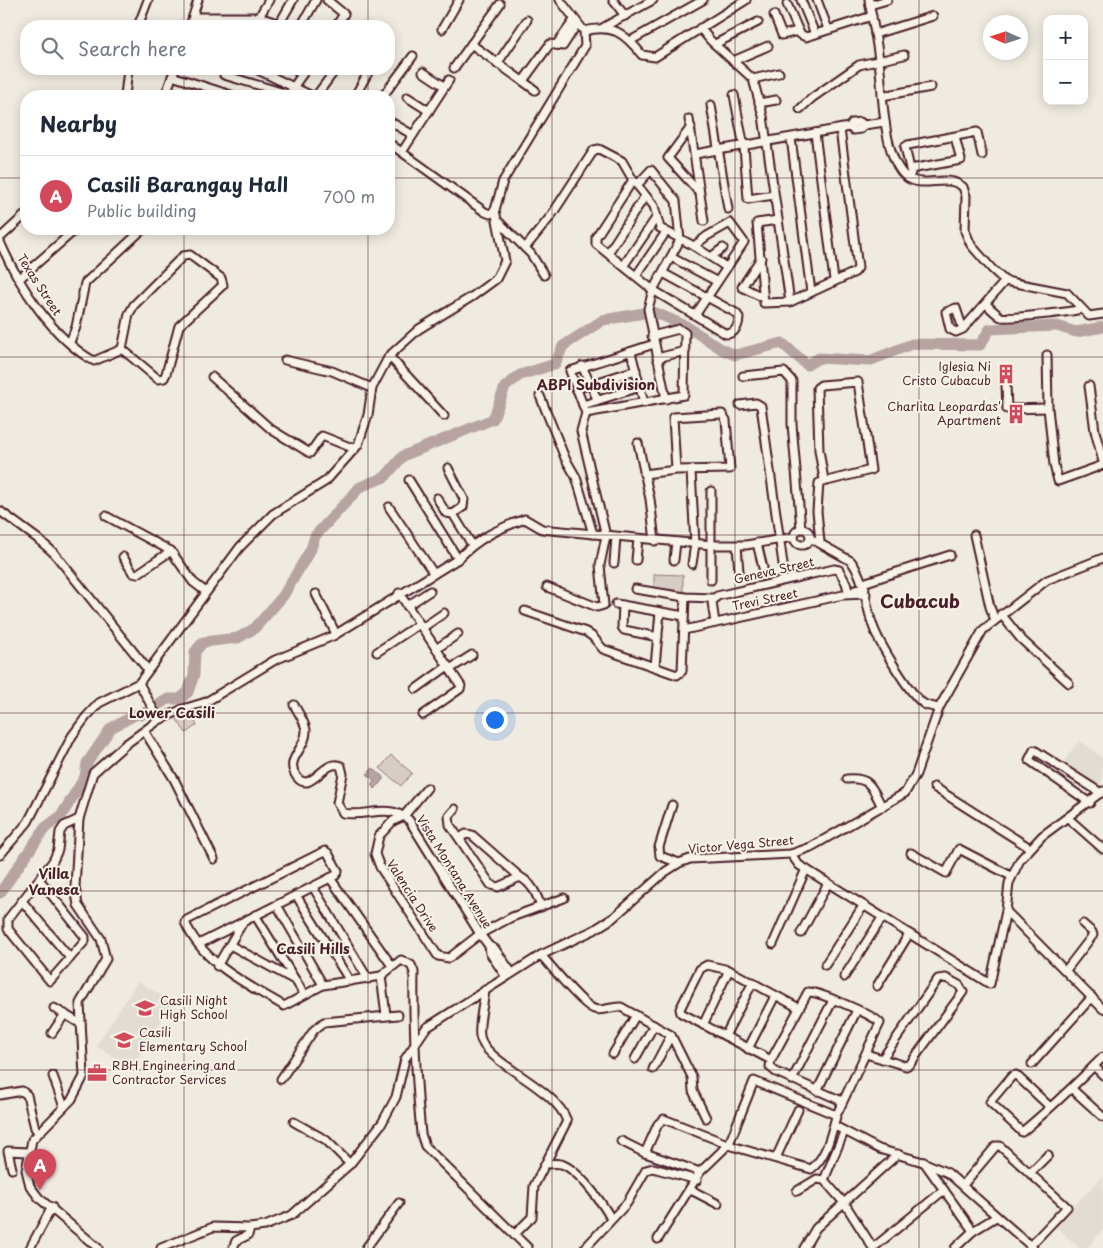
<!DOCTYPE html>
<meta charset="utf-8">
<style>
body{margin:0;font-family:"Playpen Sans",sans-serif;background:#f6f6f7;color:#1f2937}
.controls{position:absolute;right:15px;top:15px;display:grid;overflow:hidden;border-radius:10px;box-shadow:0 2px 12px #0003}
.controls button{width:45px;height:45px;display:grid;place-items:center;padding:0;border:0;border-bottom:1px solid #e0e1e3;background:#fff;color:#1f2937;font:25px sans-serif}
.compass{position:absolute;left:983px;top:15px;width:45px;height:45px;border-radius:50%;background:#fff;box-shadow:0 2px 12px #0003;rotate:273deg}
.you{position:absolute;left:494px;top:719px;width:18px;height:18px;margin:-12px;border:4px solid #fff;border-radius:50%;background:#1a73e8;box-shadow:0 0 0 8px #1a73e833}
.badge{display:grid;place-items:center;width:32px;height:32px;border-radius:50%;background:#d1495b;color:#fff;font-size:16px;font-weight:700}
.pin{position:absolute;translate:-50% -41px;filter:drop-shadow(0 1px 2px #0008)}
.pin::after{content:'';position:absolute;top:26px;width:18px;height:15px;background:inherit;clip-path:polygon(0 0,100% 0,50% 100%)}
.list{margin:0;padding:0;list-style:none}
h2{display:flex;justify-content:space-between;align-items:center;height:65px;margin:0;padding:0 20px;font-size:21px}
h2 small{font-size:16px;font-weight:400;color:#747a83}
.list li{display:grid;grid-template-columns:32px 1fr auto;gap:15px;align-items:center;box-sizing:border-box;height:80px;padding:0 20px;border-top:1px solid #e0e1e3}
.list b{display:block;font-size:19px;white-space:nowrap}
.list p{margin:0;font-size:16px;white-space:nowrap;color:#747a83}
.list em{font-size:16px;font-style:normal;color:#747a83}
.icon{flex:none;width:28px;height:28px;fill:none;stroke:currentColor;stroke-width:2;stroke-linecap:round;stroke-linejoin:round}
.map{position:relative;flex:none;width:1103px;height:1248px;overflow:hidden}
.search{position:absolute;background:#fff;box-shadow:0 2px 12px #0003;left:20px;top:20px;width:375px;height:55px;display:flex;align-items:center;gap:12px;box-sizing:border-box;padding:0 18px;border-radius:20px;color:#747a83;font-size:19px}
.panel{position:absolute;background:#fff;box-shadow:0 2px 12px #0003;left:20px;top:90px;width:375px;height:145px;border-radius:20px}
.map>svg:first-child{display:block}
</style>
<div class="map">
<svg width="1103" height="1248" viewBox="0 0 1103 1248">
<rect width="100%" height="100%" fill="#f0ebe0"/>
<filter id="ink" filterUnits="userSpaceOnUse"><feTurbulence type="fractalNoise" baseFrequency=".02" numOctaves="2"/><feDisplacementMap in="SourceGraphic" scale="10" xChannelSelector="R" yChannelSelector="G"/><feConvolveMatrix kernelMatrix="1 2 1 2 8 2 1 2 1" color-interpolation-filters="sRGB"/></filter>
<g filter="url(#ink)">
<g fill="#e3dcd2">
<polygon points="1079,740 1103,758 1101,788 1064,761"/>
<polygon points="138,981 173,1003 131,1068 96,1046"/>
<polygon points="1103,1176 1103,1230 1087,1248 1079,1248 1055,1225"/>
</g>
<g fill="#d8cdc6" stroke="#917678">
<polygon points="654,574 683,575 683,592 654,590"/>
<polygon points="184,706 197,725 186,733 173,714"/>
<polygon points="391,755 412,773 401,786 380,768"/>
</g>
<polygon fill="#b7a4a2" stroke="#8b6f72" points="373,768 384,778 375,789 371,785 374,780 367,774"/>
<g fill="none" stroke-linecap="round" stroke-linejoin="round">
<polyline stroke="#b7a4a2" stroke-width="11" points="0,893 45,828 61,816 85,777 87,763 111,728 137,714 141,715 168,699 180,699 188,692 194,675 195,652 203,642 238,638 255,628 283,596 311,549 315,536 360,487 385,477 403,456 493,419 505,387 520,375 555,364 563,346 603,320 644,313 656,313 686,326 723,350 735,355 782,343 807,365 819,358 869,361 912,344 980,345 990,329 1057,326 1076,332 1103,327"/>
<defs>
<g id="minor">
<polyline points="327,0 344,14 336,26"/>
<polyline points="613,0 625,16"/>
<polyline points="801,0 815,34"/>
<polyline points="817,0 828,29"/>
<path d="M 869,0 C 872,20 877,40 879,61 C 883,89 882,161 908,178 C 925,189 946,173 963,187 L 966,196 L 965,231 L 971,245 L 992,269 L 1005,281 L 1067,293 L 1089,316 L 1103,314"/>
<polyline points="787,4 800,34 806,37 872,16"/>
<polyline points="870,5 887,0"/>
<polyline points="774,15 782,35 798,31"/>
<polyline points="193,17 259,17 286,26"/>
<polyline points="138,26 148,0"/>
<polyline points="190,26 198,0"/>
<polyline points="258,26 259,17 269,0"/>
<polyline points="278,26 293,0"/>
<polyline points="301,26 316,0"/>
<polyline points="604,27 653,0"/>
<polyline points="700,28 711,41 753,79 763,116 790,302"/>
<polyline points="442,29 459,0"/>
<path d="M 584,31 C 612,24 624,32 642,55 L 655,57 L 746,0"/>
<polyline points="875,34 933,16"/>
<polyline points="630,41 703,0"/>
<polyline points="471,44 535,90"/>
<polyline points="715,44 758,22"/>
<polyline points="556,45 574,20"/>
<polyline points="733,61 768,46"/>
<polyline points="497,64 527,20"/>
<polyline points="454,68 500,4"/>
<polyline points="225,69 224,75 288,94"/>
<polyline points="256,69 312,96"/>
<polyline points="294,69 302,75"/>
<polyline points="423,72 444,86"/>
<polyline points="172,76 234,96"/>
<polyline points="753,79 779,73"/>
<polyline points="523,81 550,44 563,46 577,24"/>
<polyline points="292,89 306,69"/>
<polyline points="734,95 744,147 748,199 774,195"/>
<polyline points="125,96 128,69"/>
<polyline points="165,96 175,69"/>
<polyline points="316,96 336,69"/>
<polyline points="355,96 370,69"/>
<polyline points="383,96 413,56"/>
<polyline points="882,96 931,87"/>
<polyline points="407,97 429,111"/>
<polyline points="759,103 776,100"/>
<polyline points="711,105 728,209"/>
<polyline points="800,109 812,98 859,65 904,55"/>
<polyline points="689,119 704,221"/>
<polyline points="389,121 413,135"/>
<polyline points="691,127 668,158 699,192"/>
<polyline points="849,127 853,130 861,129 864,125"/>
<polyline points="815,133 834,280"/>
<polyline points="791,138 811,292"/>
<polyline points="389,143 485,212 490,214 495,210"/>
<polyline points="402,152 449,80"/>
<polyline points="695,154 849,127 852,123 860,122 864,125 885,122"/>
<polyline points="910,169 961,160 955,137"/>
<polyline points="908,178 911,173 905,147 908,145 977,132 982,155"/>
<path d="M 633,180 L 596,237 L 596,244 L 653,290 L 726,334 C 736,334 739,324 739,317 L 736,313 L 663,273"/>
<polyline points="637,185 651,170 676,201 680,240 653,290 648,309 666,399"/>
<polyline points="778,220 757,223 764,303 790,302 855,272 858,268 840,129"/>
<polyline points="499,222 531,254 544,275"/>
<polyline points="0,238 26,214"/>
<path d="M 0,242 C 18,284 53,339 94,361 L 122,349"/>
<polyline points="694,246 707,236 730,223 744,242 696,314"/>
<polyline points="525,248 551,216 594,150 599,149 622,161 633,180 654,206 660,228 694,246 726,267"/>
<polyline points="608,253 645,196"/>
<polygon points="190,255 221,278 223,285 179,326 166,374 164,378 158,379 122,349 129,314 134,305 183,256"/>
<polyline points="671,257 716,281"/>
<polyline points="711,257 723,248"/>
<polyline points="761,258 742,287 762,297"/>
<polyline points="624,265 656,218"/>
<polyline points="636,276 666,232"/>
<polyline points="19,279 76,229"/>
<path d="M 986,304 C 990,308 996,314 1001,317 C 1006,319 1073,312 1081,309"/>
<polyline points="963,329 956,308 946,312 950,329 956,332 963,329 1005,281"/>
<polyline points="70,342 76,327 85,283 143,229"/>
<polyline points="631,352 644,403"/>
<polyline points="1047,355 1048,408 1054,465 1058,481 1103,465"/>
<polyline points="389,356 444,416"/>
<polyline points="657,358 685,351"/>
<polyline points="285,360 332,371 372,388"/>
<polyline points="582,366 598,401"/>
<polyline points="743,376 784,372 792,381 792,424 801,529"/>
<polyline points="212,377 272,430 310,453 322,436 355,449"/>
<polyline points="1006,385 1007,409 1048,408"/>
<polyline points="1089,386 1095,431 1103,462"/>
<polyline points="576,389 636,370"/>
<polyline points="540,396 565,458 576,477 593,534"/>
<polyline points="583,405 640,387"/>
<polyline points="740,405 756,403 761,406 783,564"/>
<polyline points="586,413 684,395 685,333 679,329 652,336"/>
<polyline points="638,443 650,499 655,541"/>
<polyline points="448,468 464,499 463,507 453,514"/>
<polyline points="691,471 695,544 692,564"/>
<polyline points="644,474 676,470 730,469 726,420 722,414 673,417 676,470"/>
<polyline points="409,480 458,559"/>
<polyline points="437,498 446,513 453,514 472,545"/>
<polyline points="389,507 434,574"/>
<polyline points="0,511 38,539 54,553 148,670"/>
<polyline points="106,516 171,551 193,582 206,592"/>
<circle cx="802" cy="537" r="8"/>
<polyline points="974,535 990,607 995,620"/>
<path d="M 810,538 L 851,561 C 866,581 865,604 873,626 C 879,643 910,695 924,704 C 928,706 934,707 939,708"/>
<polyline points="820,542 817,511 819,483 871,470 858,382 821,385 817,388 819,450 824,480"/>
<polyline points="757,543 763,568"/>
<polyline points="737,546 739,572"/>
<polyline points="123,557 133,573 137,574 171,551"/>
<polyline points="636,560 638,539"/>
<polyline points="674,560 676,542"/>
<polyline points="614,563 616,537"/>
<polyline points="711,580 711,491"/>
<polyline points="863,583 950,555"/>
<polyline points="547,587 597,607 604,605 600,565 606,536 581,431 586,413 570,371 654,344"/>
<polyline points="635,589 685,597 713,598"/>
<polyline points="399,593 461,686 460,689 423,715"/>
<polyline points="316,594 336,634"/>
<polyline points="851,594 855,590 865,588"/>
<polyline points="616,604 684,616"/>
<polyline points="623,605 622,627 624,630 658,637"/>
<polyline points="407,606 430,591"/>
<polyline points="525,611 586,632 593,637 603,649 677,675 682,671 685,597"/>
<polyline points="1001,614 1021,639 1069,683"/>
<polyline points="715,623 712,602 717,596 834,569 839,570 846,583 849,594"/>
<polyline points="422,628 444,613"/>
<polyline points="684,630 843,595 866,594"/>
<polyline points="436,649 458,634"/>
<polyline points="377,652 419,624"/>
<polyline points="655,666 660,612"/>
<polyline points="450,669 472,655"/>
<polyline points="139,683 159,720"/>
<polyline points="416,689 448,666"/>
<path d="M 294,705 C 298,712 305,722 306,730 C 307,749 283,759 297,777 C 300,781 302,782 307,782 C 319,778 328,760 341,766 L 343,774 L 337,803 L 343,813 C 366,818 387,802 409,820 L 480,934 L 489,946 L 495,949 L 512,973"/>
<polyline points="145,732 174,779 214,859"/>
<path d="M 847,779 C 871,777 872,788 882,807"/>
<polyline points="934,787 1030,848"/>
<polyline points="427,788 404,816 393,821 379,836 375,854 380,867 438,956 449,958 480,934 512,917 564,898"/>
<polyline points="1090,803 1029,760 1034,750 1101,793"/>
<polyline points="672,805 659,847 660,856 679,863"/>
<polyline points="455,809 449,816 450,825 491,885 498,887 520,877"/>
<polyline points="1068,818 1103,849"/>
<path d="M 460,838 L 466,834 L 472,835 L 520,877 C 532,883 537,895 541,907"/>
<polyline points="911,853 946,873 959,849 1011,876"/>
<polyline points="791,854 799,865 990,984 1006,911 1009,883 1020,860 1042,836 1103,791"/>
<polyline points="0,855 28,822 72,736 86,717 99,703 139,683 240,547 273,514 326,481 358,445 368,415 372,388 389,356 419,329 473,296 496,279 505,261 495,210 503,181 585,46 584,31 560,0"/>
<polyline points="330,878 392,966"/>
<polyline points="39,879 85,937 85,941 50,981 8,929 8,919 53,861 58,850 60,832 64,826 79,819"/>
<polyline points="313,887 368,979"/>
<polyline points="296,895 350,981"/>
<polyline points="22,901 70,958"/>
<polyline points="277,905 323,985"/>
<polyline points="1006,911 1103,1009"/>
<polyline points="255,915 304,994"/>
<polyline points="801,933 828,883"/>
<path d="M 199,944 L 336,875 L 338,871 L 328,853 L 325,851 L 187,920 L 185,922 C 203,964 247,984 284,1006 L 323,985 L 381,976 L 401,960 L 411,965 L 414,972 C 413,1027 416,1080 421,1134 L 425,1146 L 528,1248"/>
<polyline points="773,944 806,869"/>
<polyline points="230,945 296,981"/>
<polyline points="489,946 490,953 506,977"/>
<path d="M 541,955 C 552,967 582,1005 594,1009 C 603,1012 612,1006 621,1007 L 671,1035 L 692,1077 L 693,1091 L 706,1118"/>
<polyline points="825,965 863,906"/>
<polyline points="217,966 243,922"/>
<polyline points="1066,970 1093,935 1092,932 1083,924"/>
<polyline points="381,976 386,1015"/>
<polyline points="844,977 882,918"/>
<polyline points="877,986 909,934"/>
<path d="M 485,990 C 484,1002 478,1025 480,1036 C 484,1063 555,1086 567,1121 L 534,1186 L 532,1217 L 514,1235"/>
<polyline points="54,1008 81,1024"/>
<polyline points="703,1025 729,970"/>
<polyline points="52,1033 65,1014"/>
<polyline points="725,1036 753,982"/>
<polyline points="748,1049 775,996"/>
<polyline points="613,1054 636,1015"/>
<polyline points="866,1054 906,1066 910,1064 963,992 959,985 946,978 938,979 882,1059"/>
<polyline points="635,1059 654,1025"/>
<polyline points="771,1060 681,1013 680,1009 700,969 707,965 729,970 799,1008"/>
<polyline points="1032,1064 1092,997"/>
<polyline points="1094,1066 1103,1075"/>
<polyline points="653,1069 671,1035"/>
<polyline points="53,1076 64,1107"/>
<polyline points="281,1079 314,1030 324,1022 398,1015"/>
<polyline points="792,1080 833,1000"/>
<polyline points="1072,1089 1103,1117"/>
<polyline points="817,1091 857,1010"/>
<polyline points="0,1095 22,1091 27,1095 35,1128 38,1132"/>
<path d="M 1049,1106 L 1016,1075 L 1012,1076 L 990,1102 L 1022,1132 C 1051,1108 1077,1083 1103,1057"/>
<path d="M 838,1112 L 880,1023 C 876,1016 817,991 808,992 L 771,1060 L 770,1067 L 776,1072 L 842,1101"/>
<polyline points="294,1122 326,1140 350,1164"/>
<polyline points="835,1126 879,1149 923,1162 948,1173 1033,1248"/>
<polyline points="621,1141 645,1153 700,1172"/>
<path d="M 645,1153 L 658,1124 L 664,1119 L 735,1147 L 811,1169 C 827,1158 832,1130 837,1113"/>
<polyline points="776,1158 798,1110"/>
<polyline points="924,1162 973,1231"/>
<path d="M 546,1164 C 550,1164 557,1163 561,1164 C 578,1169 604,1205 611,1219"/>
<polyline points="12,1169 8,1151 28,1152"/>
<polyline points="1030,1173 1048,1155"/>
<polyline points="824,1180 844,1132"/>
<polyline points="963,1185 996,1146 1000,1146 1067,1207 1030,1246"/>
<polyline points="691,1190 718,1204"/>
<polyline points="797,1191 817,1179 824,1180 845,1204 873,1248"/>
<polyline points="658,1239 700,1172 729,1144 754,1081 836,1115"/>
<polyline points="30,1248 52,1207"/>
<path d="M 98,1248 L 39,1198 L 30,1186 L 26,1170 L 32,1140 L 72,1099 L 84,1076 L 80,1003 L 106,959 L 101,939 L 78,905 L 75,887 L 79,819 L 93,773 L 126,744 L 159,720 L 183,709 L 206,702 L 275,660 L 333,636 L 458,559 C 477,539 499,528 525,519 L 542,529 L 551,530 L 712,545 L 746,545 L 794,537"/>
<polyline points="161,1248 213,1227 250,1228 265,1226 292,1215 350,1164 382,1123 396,1097 405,1059 426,1028 541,955 594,930 613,918 665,872 679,863 690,859 791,854 811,847 905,793 916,774 939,708 983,630 1047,580 1103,558"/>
<polyline points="233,1248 236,1241 248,1235 250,1228"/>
<polyline points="366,1248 399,1203"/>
<polyline points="585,1248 627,1203 646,1170 653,1168 697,1180"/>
<polyline points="804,1248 816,1228 898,1154"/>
<polyline points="873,1248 944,1190"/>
<polyline points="955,1248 973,1231 996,1217"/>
</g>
</defs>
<use href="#minor" stroke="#4a1f2b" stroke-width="11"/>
<use href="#minor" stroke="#f7f3e8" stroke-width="7"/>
</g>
</g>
<path fill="none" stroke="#4a1f2b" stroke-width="1" stroke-opacity="0.55" d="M 184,0 L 184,26M 368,0 L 368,26M 552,0 L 552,1248M 735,0 L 735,1248M 919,0 L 919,1248M 184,69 L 184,96M 368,69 L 368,96M 0,178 L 26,178M 389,178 L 1103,178M 184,229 L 184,1248M 368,229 L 368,1248M 0,357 L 1103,357M 0,535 L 1103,535M 0,713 L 1103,713M 0,891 L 1103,891M 0,1070 L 1103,1070"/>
<defs>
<symbol id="building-bare" viewBox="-9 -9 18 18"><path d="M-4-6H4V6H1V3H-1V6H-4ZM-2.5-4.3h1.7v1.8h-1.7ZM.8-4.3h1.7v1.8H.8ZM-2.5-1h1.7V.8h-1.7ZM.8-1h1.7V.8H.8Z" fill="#d1495b" stroke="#f7f3e8" stroke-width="2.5" paint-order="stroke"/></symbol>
<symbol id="school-bare" viewBox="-9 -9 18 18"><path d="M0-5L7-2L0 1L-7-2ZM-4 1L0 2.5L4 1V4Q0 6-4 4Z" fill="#d1495b" stroke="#f7f3e8" stroke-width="2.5" paint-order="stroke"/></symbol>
<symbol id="office-bare" viewBox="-9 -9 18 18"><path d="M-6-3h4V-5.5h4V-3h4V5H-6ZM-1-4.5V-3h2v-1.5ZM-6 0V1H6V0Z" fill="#d1495b" stroke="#f7f3e8" stroke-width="2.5" paint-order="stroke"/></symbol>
</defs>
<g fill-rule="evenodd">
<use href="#building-bare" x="992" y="360" width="28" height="28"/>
<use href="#building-bare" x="1002" y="400" width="28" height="28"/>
<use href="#school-bare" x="131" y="994" width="28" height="28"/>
<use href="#school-bare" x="110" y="1026" width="28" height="28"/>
<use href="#office-bare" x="83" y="1059" width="28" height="28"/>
</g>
<g text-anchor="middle" stroke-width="4" stroke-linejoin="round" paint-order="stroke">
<g font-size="12" fill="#4a1f2b" stroke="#f7f3e8">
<text transform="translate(39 285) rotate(57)" y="4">Texas Street</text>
<text transform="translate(774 571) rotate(-13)" y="4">Geneva Street</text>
<text transform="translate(765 600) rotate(-12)" y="4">Trevi Street</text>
<text transform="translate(741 845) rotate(-5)" y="4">Victor Vega Street</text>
<text transform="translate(454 872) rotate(58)" y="4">Vista Montana Avenue</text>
<text transform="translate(412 896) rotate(57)" y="4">Valencia Drive</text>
</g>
<g font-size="12" fill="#4a1f2b" stroke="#f7f3e8" text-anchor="start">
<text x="991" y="371" text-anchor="end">Iglesia Ni<tspan x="991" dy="14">Cristo Cubacub</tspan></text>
<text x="1001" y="411" text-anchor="end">Charlita Leopardas'<tspan x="1001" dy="14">Apartment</tspan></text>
<text x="160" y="1005">Casili Night<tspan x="160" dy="14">High School</tspan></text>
<text x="139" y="1037">Casili<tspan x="139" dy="14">Elementary School</tspan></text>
<text x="112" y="1070">RBH Engineering and<tspan x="112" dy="14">Contractor Services</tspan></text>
</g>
<g font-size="14" font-weight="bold" fill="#4a1f2b" stroke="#f7f3e8">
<text x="596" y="390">ABPI Subdivision</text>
<text x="172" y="718">Lower Casili</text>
<text x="54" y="879">Villa<tspan x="54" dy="16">Vanesa</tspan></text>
<text x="313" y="954">Casili Hills</text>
</g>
<g font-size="18" font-weight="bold" fill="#4a1f2b" stroke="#f7f3e8">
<text x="920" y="608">Cubacub</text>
</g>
</g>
</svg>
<div class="controls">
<button>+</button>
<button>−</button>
</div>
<svg class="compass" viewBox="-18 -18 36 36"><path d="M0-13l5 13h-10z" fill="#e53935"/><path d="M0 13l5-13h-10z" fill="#747a83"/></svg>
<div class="you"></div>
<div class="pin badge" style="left:40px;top:1190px">A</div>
<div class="search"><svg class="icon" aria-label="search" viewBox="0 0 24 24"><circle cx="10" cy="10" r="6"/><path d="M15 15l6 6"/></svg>Search here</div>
<section class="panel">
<h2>Nearby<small></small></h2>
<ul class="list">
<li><span class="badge">A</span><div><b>Casili Barangay Hall</b><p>Public building</p></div><em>700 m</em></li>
</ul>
</section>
</div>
